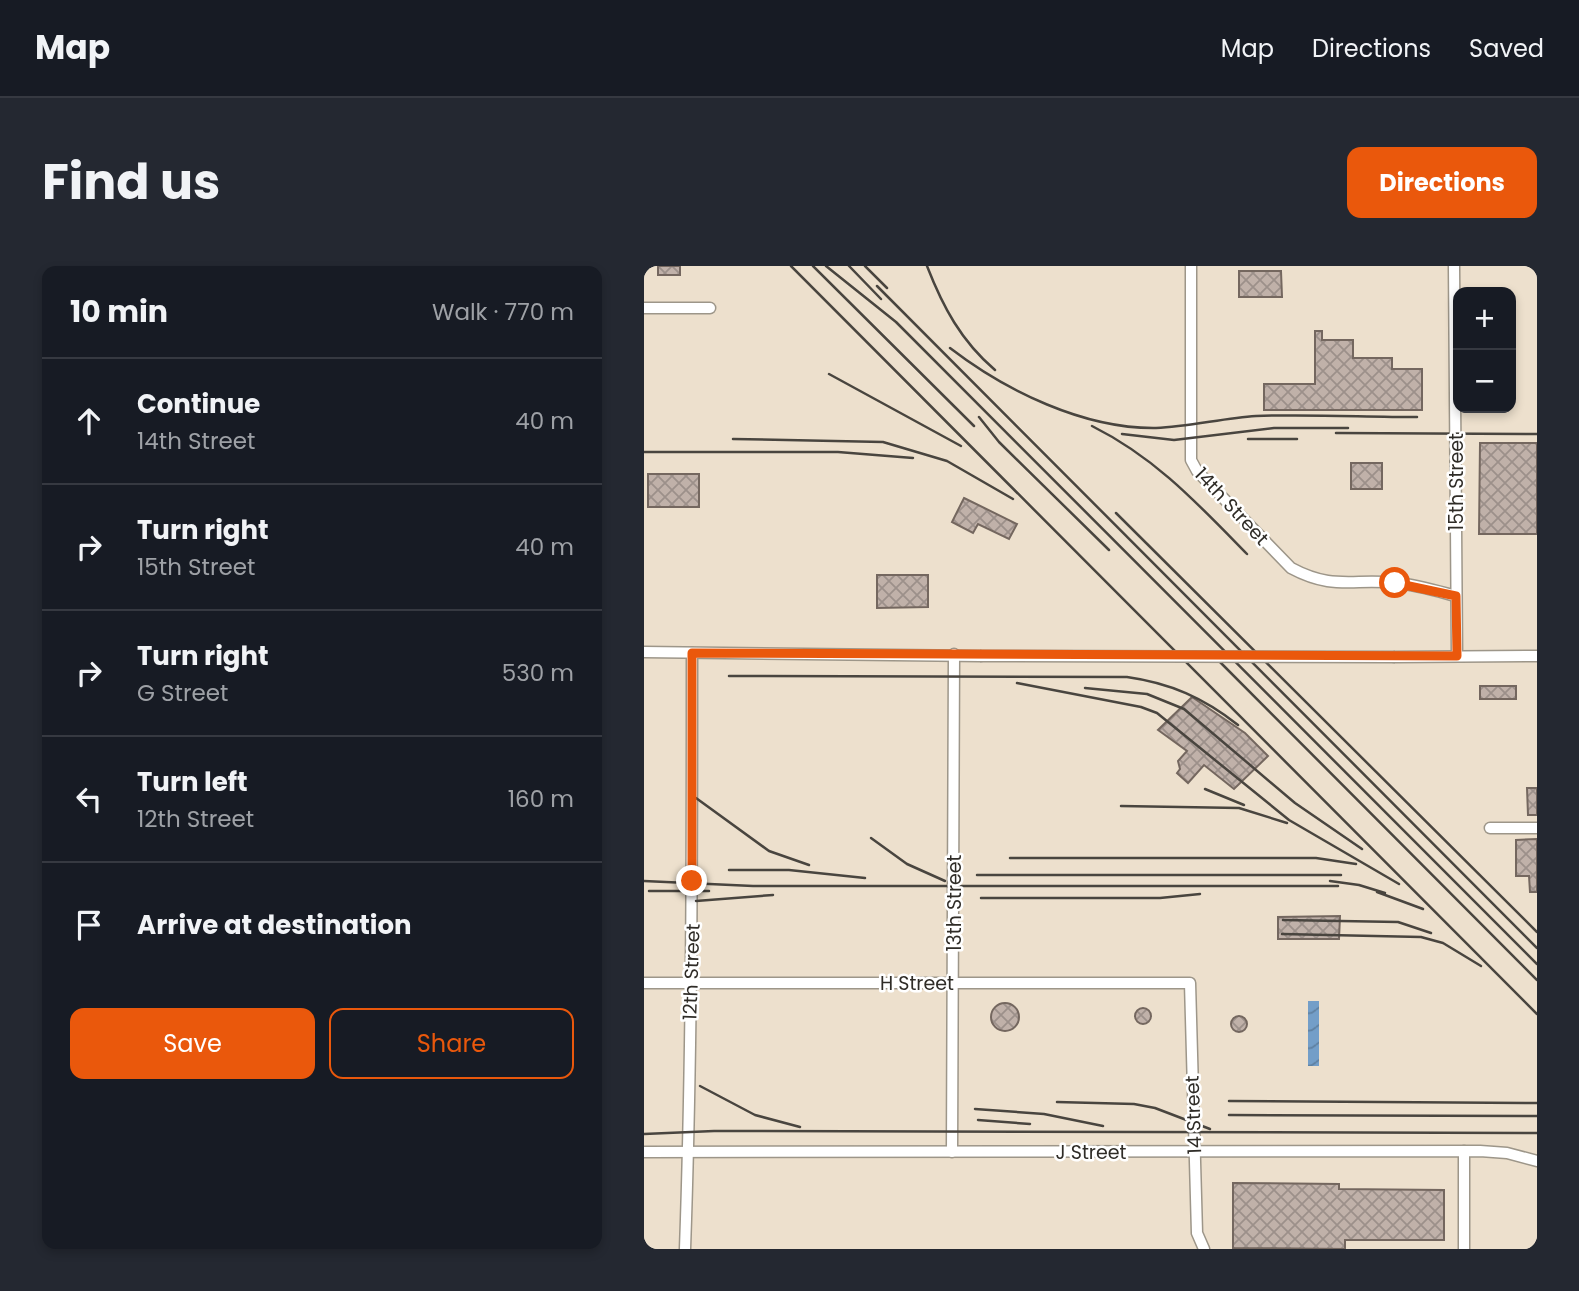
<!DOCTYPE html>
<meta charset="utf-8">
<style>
body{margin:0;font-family:Poppins,sans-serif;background:#242831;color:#f1f3f6}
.controls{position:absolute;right:21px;top:21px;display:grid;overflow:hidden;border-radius:14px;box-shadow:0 4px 10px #0003}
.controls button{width:63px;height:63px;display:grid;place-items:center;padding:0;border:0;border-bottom:2px solid #363941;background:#171b24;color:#f1f3f6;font:35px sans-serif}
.stop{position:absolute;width:21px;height:21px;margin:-16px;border:5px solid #ea580c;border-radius:50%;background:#fff}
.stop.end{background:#ea580c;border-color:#fff;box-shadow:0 2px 7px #0008}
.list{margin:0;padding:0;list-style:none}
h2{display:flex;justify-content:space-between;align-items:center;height:91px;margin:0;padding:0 28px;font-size:30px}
h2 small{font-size:23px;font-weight:400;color:#9ea1a6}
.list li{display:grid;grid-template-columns:46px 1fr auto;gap:21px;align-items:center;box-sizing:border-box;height:126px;padding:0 28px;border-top:2px solid #363941}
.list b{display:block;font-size:26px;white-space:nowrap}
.list p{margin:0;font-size:23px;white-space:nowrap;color:#9ea1a6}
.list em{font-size:23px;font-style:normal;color:#9ea1a6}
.actions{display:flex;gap:14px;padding:21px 28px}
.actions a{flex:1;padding:16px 0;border:2px solid #ea580c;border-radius:14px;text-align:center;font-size:24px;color:#ea580c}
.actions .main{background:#ea580c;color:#fff}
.icon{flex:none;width:38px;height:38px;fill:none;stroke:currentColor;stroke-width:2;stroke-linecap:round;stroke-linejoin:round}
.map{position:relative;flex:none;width:893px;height:983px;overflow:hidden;border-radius:14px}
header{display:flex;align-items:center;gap:42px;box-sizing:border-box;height:98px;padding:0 35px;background:#171b24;border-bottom:2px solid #363941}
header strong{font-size:33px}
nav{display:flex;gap:38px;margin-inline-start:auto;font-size:24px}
.intro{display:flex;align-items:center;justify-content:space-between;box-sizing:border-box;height:168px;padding:0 42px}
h1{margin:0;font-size:49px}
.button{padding:18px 32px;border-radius:14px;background:#ea580c;color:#fff;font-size:24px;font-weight:700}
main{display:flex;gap:42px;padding:0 42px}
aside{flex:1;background:#171b24;border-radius:14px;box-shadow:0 4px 10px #0003}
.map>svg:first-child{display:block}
</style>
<header>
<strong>Map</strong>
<nav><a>Map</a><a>Directions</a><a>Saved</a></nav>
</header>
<div class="intro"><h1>Find us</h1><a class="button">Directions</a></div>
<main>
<aside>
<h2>10 min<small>Walk · 770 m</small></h2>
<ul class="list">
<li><svg class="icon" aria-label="ahead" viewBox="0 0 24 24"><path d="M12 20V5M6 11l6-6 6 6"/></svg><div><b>Continue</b><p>14th Street</p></div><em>40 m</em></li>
<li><svg class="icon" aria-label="right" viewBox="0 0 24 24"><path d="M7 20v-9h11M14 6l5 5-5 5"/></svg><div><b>Turn right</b><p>15th Street</p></div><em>40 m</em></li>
<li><svg class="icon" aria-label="right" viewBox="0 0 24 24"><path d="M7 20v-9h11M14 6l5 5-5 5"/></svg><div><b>Turn right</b><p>G Street</p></div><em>530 m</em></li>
<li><svg class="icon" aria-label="left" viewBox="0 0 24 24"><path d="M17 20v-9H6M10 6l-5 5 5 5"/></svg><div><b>Turn left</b><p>12th Street</p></div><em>160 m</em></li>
<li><svg class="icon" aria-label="arrive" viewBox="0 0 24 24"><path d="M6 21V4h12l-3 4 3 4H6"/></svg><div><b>Arrive at destination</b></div></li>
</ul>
<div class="actions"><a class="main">Save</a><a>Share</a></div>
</aside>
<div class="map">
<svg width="893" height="983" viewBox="0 0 893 983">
<defs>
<pattern id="water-waves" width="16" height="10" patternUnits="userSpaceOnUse" patternTransform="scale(1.75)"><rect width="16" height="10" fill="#739ec8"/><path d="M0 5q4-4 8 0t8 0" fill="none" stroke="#5f81a2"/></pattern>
<pattern id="building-cross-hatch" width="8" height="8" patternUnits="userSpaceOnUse" patternTransform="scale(1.75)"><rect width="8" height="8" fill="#c0b1a9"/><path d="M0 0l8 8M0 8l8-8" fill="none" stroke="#9c908a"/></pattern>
</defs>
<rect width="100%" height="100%" fill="#f7efe0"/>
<path fill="#ede0cd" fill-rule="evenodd" d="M 0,0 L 893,0 L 893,983 L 0,983 ZM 814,26 L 867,26 L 867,142 L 814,142 Z"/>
<rect fill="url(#water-waves)" x="664" y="735" width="11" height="65"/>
<g fill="url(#building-cross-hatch)" stroke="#74675f" stroke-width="2">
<rect x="14" y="0" width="22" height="9"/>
<polygon points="595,5 637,5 638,31 595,31"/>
<polygon points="671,65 678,65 678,74 709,74 709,92 748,92 748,103 778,103 778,144 620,144 620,118 671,118"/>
<polygon points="836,177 893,177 893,268 835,268"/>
<rect x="707" y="197" width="31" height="26"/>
<rect x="4" y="208" width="51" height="33"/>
<polygon points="320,232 373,258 365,273 334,258 329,267 308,256"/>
<polygon points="233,309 284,309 284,341 233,342"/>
<rect x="836" y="420" width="36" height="13"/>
<polygon points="548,431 601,467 624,490 590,523 560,499 544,517 533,507 536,503 534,495 543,485 514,464"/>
<polygon points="883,522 893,522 893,549 884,549"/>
<polygon points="893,573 893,626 886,626 885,610 872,610 872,574"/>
<polygon points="696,650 695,673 634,673 634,651"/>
<circle cx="361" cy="751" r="14"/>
<circle cx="499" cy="750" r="8"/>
<circle cx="595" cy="758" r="8"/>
<polygon points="589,917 695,918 695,923 800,924 800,974 701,974 701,983 589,982"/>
</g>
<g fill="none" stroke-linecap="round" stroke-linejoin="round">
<defs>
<g id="minor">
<path d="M 547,0 L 547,194 L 553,205 L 647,302 C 690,325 709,312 753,317 C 773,319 793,325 812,330"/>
<polyline points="810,0 813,390"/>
<polyline points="0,42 66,42"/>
<polyline points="0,386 336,390"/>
<polyline points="751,391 893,390"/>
<polyline points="846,562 893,562"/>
<polyline points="0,717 546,717 553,967 560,983"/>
<polyline points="0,886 836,885 863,887 893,895"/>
<polyline points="308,886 310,388"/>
<path d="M 41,983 C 48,784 48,586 48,387"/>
<polyline points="820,983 820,885"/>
</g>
</defs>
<use href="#minor" stroke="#9d9689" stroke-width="13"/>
<use href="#minor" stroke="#fff" stroke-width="10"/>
<g stroke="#49453f" stroke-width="2.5">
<polyline points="147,0 893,748"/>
<polyline points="169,0 330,160"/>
<polyline points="182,0 252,56 893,698"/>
<polyline points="205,0 237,33"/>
<polyline points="221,0 243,22"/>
<path d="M 283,0 C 299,41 317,75 351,104"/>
<polyline points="233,20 893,682"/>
<path d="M 306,82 C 362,125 440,163 512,162 C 545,161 579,152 612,150 C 666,148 720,151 773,151"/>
<polyline points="185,108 317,180"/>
<polyline points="335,151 355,176 465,284"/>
<path d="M 448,160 C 512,192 554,238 603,288"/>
<polyline points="692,167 893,168"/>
<polyline points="478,168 530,174 630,162 704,162"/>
<polyline points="89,173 239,176 303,195 369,233"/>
<polyline points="604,173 653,173"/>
<polyline points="0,186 194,186 269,192"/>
<polyline points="472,247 893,666"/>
<polyline points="568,388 893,714"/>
<path d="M 85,410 L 483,411 C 526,417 560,432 594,459"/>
<polyline points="373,417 497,441 513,447 645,554 755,618"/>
<polyline points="441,422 503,428 540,443 651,537 718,583"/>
<polyline points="561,523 600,539"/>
<polyline points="52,532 125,585 165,599"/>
<polyline points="477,540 595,542 643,557"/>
<polyline points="227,572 263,598 301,615"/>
<polyline points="366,592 672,592 712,598"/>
<polyline points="85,604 145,604 221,612"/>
<polyline points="333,609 697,609"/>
<polyline points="0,615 109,620 694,620"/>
<polyline points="686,615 715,619 741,627"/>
<polyline points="5,625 65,625"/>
<polyline points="733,626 779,643"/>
<polyline points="337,632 516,632 556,628"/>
<polyline points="52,635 129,629"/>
<polyline points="639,654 754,656 787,667"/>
<polyline points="638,668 777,671 799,677 837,700"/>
<polyline points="56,820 111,849 156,861"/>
<polyline points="585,835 893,837"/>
<polyline points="413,836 490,838 511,842 566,863"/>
<polyline points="331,843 400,848 459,860"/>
<polyline points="585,849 893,850"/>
<polyline points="334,854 386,858"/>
<polyline points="0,868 70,865 893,867"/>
</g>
<defs>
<polyline id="minor-bridge" points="336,390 751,391"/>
</defs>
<use href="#minor-bridge" stroke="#9d9689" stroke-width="13" stroke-linecap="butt"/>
<use href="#minor-bridge" stroke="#fff" stroke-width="10"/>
</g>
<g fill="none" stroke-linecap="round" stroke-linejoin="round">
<polyline stroke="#ea580c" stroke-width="9" points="48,615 48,387 813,390 812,330 751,317"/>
</g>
<g text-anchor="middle" stroke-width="5" stroke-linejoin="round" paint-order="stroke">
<g font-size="19" fill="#2f2c27" stroke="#fff">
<text transform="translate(812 216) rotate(-90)" y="7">15th Street</text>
<text transform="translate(588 240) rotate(47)" y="7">14th Street</text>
<text transform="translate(310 637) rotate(-90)" y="7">13th Street</text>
<text transform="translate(47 706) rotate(-88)" y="7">12th Street</text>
<text x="273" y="724">H Street</text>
<text transform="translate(549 849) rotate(-92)" y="7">14 Street</text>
<text x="447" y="893">J Street</text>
</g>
</g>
</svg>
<div class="controls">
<button>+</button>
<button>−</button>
</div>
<div class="stop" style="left:751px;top:317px"></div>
<div class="stop end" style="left:48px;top:615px"></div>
</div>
</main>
